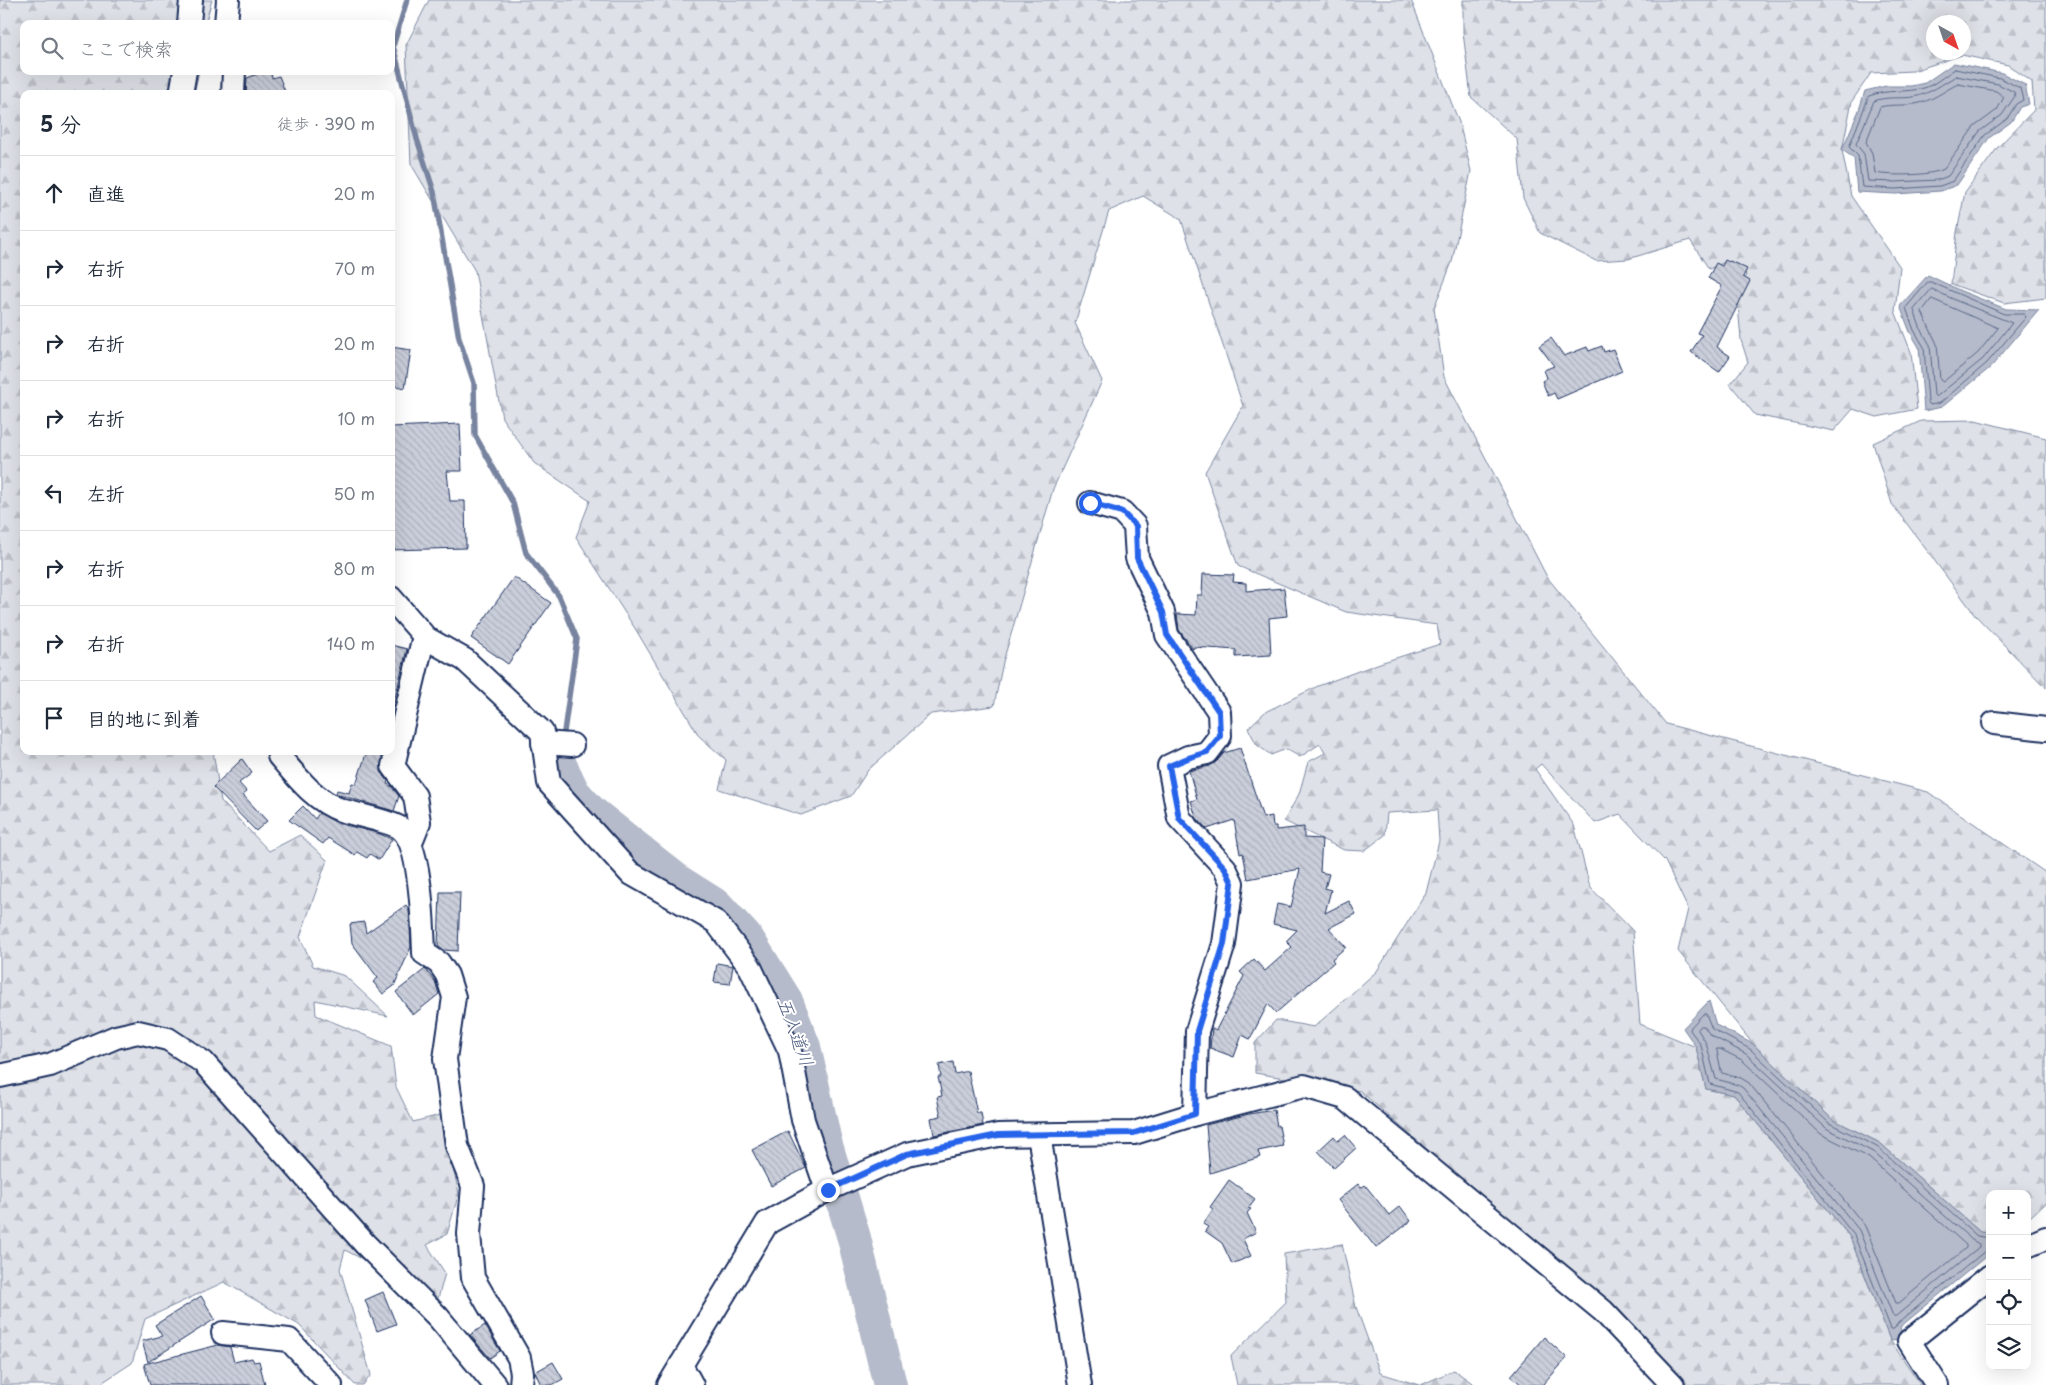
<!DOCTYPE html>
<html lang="ja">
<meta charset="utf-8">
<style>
body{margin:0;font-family:"Playpen Sans","Klee One",sans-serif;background:#f6f6f7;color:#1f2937}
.controls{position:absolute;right:15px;bottom:15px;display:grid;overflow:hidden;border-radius:10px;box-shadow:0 5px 20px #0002}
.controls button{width:45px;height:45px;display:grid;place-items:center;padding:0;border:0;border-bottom:1px solid #e0e1e3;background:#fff;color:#1f2937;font:25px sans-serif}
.compass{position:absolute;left:1926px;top:15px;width:45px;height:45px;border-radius:50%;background:#fff;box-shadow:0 5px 20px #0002;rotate:140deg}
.stop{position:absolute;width:15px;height:15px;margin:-11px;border:4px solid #2563eb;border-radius:50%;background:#fff}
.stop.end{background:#2563eb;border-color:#fff;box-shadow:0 1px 5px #0008}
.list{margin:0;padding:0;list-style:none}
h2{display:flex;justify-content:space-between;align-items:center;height:65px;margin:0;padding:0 20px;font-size:21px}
h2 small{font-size:16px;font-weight:400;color:#747a83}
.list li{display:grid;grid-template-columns:32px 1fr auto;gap:15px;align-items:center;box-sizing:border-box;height:75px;padding:0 20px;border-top:1px solid #e0e1e3}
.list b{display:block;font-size:19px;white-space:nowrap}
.list em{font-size:16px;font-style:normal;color:#747a83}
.icon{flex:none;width:28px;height:28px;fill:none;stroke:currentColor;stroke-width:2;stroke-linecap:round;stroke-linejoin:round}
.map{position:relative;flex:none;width:2046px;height:1385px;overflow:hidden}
.search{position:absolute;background:#fff;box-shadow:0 5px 20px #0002;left:20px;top:20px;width:375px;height:55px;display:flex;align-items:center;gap:12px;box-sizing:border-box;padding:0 18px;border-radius:10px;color:#747a83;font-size:19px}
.panel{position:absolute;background:#fff;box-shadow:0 5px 20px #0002;left:20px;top:90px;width:375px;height:665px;border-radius:10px}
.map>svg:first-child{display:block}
</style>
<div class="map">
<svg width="2046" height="1385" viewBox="0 0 2046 1385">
<defs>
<pattern id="forest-firs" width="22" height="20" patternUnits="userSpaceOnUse" patternTransform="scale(1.25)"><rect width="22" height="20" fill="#dee1e7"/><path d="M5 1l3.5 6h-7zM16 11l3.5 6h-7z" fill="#bec1c9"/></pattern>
<pattern id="building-back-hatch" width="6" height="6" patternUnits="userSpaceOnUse" patternTransform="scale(1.25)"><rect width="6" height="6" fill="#caceda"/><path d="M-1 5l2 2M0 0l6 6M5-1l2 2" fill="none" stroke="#adb1be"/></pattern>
</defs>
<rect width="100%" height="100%" fill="#fff"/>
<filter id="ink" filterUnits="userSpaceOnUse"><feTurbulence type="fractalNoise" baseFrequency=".02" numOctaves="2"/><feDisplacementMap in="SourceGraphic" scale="10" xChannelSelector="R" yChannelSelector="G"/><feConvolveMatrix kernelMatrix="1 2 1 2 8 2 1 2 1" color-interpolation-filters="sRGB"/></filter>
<g filter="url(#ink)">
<g fill="url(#forest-firs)" stroke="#7c88a2" fill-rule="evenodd">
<polygon points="0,0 212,0 205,24 24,24 24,71 199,71 194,94 24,94 24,751 213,751 221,801 269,851 300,835 327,860 300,937 313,966 345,976 388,1016 315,1000 316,1015 391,1046 396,1087 413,1122 440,1115 459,1193 447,1234 427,1245 445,1273 438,1299 345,1250 340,1269 371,1375 363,1385 355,1385 299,1325 224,1282 145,1319 132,1363 103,1382 102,1385 0,1385"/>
<polygon points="429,0 1411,0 1459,122 1471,171 1452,262 1434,308 1444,377 1547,577 1666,724 1928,792 2046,873 2046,1202 2027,1220 2027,1194 1990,1194 1990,1233 1980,1232 1880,1143 1832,1119 1753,1044 1678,951 1688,909 1665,861 1620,814 1595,823 1541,764 1535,769 1574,825 1590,887 1633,931 1640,1024 1696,1047 1706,1089 1734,1095 1850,1237 1890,1340 1921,1385 1683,1385 1603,1302 1360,1091 1255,1073 1255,1043 1276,1020 1314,1027 1377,971 1426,893 1439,841 1437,810 1387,813 1385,835 1364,851 1344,850 1284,821 1299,794 1308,762 1325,753 1320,744 1300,757 1286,749 1271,755 1257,745 1248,728 1265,712 1318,686 1380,663 1440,644 1437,625 1346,612 1238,566 1205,472 1243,406 1181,219 1143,196 1109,211 1075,323 1102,381 1053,489 1003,662 994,706 931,714 868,770 851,796 801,815 719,789 726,760 699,736 636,630 576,537 590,501 534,463 502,418 475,271 411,164 406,45"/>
<path d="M 1463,0 L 2046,0 L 2046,298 L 2004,303 L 1951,284 L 1957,232 L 1965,192 L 1998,147 L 2034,110 L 2032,82 L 2008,65 L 1962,55 L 1913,71 L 1871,73 L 1852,101 L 1842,150 L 1851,196 L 1900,267 L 1895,311 L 1911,352 L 1917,409 L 1877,417 L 1853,409 L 1834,431 L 1755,415 L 1730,384 L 1748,362 L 1741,340 L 1738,305 L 1746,274 L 1723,263 L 1709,269 L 1690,240 L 1628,259 L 1596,261 L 1540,233 L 1523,198 L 1517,139 L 1471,97 L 1463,32 ZM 1934,22 L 1964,22 L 1964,52 L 1934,52 Z"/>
<polygon points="1975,420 2046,438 2046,688 1976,616 1892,504 1873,443 1921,421"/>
<polygon points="1342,1244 1356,1307 1380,1373 1419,1385 1237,1385 1231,1356 1286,1302 1284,1254"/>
<polygon points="1454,1370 1475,1385 1421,1385"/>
</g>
<g fill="#b5bbca" stroke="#77839f">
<polygon points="1954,63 2002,73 2025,85 2029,104 2020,107 2011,122 1989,138 1957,185 1941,191 1895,194 1857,192 1854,158 1842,150 1859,110 1865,91 1886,86 1911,86 1925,83"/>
<polygon points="1928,275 1961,291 2006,309 2039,310 1991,367 1942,407 1924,411 1919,347 1910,332 1900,306"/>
<polygon points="1709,1001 1716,1025 1753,1044 1832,1119 1880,1143 1980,1232 1990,1233 1990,1253 1900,1327 1902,1334 1894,1341 1890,1340 1850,1237 1734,1095 1706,1089 1696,1047 1683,1028"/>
</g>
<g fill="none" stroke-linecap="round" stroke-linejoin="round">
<g stroke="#596789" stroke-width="1">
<path d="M 1955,69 L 2000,78 L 2020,88 L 2023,100 L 2016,104 L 2007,119 L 1985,135 L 1953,181 L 1940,186 L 1895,189 L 1862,187 L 1858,156 L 1849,147 L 1869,96 C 1887,89 1906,93 1924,88 C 1935,85 1945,75 1955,69 Z"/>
<path d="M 1956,76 L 1998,84 L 2014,92 L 2015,96 L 2002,115 L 1980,131 L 1948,176 L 1938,180 L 1895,182 L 1868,181 L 1864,154 L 1856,144 L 1874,101 C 1887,96 1900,99 1913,97 C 1930,94 1942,84 1956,76 Z"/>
<path d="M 1958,84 L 1996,91 L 2004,97 L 1997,110 L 1974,127 L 1944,169 C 1929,176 1891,176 1875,173 L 1872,153 L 1866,142 L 1880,107 C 1891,104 1904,106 1915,104 C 1933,101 1943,91 1958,84 Z"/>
<polygon points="1928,282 1931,282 2004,314 2024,314 2026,317 1987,363 1940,403 1930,405 1928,402 1924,347 1914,330 1906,308"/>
<polygon points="1932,289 1957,301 2012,323 1983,359 1936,397 1934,395 1930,345 1920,327 1914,310"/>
<polygon points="1932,299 1998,328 1978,353 1943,382 1940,380 1937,344 1922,312"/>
<polygon points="1701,1026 1704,1026 1710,1035 1746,1054 1826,1128 1873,1152 1972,1240 1979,1244 1979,1247 1896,1316 1893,1316 1859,1230 1743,1088 1738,1085 1716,1079 1706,1043 1698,1030"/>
<polygon points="1717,1049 1720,1049 1742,1060 1821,1134 1869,1158 1966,1245 1966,1248 1899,1303 1896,1303 1865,1226 1749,1083 1741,1078 1722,1073"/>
<polyline points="1990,1238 1977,1236 1877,1147 1829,1123 1750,1049 1712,1029 1706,1014 1703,1014 1691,1027 1690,1030 1701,1045 1710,1084 1738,1092 1854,1235 1891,1329 1894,1329 1898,1323 1985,1251 1990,1250"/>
</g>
<g stroke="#77839f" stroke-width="5.5">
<polyline points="407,0 393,46 417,139 434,192 459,338 474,383 475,435 513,503 526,553 559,596 577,639 563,739"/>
<polyline points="559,763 561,748"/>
</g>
<polyline stroke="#b5bbca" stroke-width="34" points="559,763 573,792 591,812 679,882 717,906 748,940 786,1001 804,1047 825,1142 854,1238 890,1385"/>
</g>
<g fill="url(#building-back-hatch)" stroke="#1b2f5e">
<polygon points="265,71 271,71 272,78 279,76 286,94 246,94 247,78"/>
<polygon points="1725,260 1729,262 1730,261 1747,269 1743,277 1750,281 1717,347 1730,356 1719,372 1691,352 1702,335 1697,333 1722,286 1708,278 1716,263 1722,266"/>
<polygon points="1551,338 1564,356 1587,347 1589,351 1602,346 1604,352 1613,349 1622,371 1557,399 1554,393 1548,396 1542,381 1547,378 1544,370 1554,366 1539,346"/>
<polygon points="391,347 411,350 405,388 391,385"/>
<polygon points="460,424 462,471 447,471 450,501 465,501 466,548 391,550 391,427"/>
<polygon points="1203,574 1234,575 1233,582 1246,583 1246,591 1284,588 1287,616 1269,618 1271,655 1236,657 1236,650 1194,647 1193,649 1179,630 1177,614 1196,615 1197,595 1202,595"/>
<polygon points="514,577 551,603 508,664 471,638"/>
<polygon points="391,645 407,649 393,707 391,707"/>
<polygon points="1240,748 1263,818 1272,816 1273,826 1276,826 1276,830 1304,827 1304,838 1322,839 1320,872 1329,874 1325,888 1331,890 1325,913 1349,901 1356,914 1329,928 1346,947 1332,959 1334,962 1276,1013 1268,1004 1250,1039 1242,1035 1234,1057 1210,1048 1212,1028 1216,1030 1244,976 1240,972 1254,959 1265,971 1292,947 1286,941 1297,930 1273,924 1277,904 1291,907 1300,869 1248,879 1243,853 1240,854 1234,820 1207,829 1196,817 1191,801 1197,799 1189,771 1210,766 1217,761 1224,753"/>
<polygon points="367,751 383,751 381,772 388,781 387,784 391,786 399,796 394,811 336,794 337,790 349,793 352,783 356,784"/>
<polygon points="242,759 252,773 239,783 247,792 243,795 267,821 256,831 213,787"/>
<polygon points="303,806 315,819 319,813 337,823 377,833 392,839 379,860 370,854 367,858 357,852 355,855 328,838 323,844 289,820"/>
<polygon points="440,892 460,892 458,951 443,950 438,946"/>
<polygon points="406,905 409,909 411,947 394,986 383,994 373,982 378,978 352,943 350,924 364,922 366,933"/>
<polygon points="717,963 733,966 730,984 714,982"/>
<polygon points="425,969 435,981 439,994 413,1015 396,992"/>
<polygon points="953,1062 955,1074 968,1071 977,1113 981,1113 983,1125 934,1135 931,1118 941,1116 937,1097 942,1096 938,1077 941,1077 939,1065"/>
<polygon points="1274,1110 1277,1126 1279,1126 1283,1146 1258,1151 1260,1157 1210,1173 1206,1125 1249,1114"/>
<polygon points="788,1131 806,1168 771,1186 752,1150"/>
<polygon points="1345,1135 1356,1148 1334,1168 1318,1151 1334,1136 1338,1141"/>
<polygon points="1229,1180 1255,1199 1248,1208 1251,1209 1247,1213 1256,1232 1243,1239 1251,1256 1232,1264 1222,1243 1205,1231 1208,1227 1203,1224 1213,1209 1210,1207"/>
<polygon points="1358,1184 1361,1188 1365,1185 1389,1215 1400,1206 1411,1221 1376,1248 1338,1200"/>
<polygon points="383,1292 396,1324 377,1331 365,1300"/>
<polygon points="201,1296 215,1319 148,1362 142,1341 162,1336 155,1325"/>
<polygon points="485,1325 500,1351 490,1358 470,1335"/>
<polygon points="1544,1337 1567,1358 1543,1385 1522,1385 1511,1376"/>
<polygon points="218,1345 230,1347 234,1362 252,1358 254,1362 259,1361 265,1385 150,1385 144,1364"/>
<polygon points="553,1362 563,1379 552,1385 541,1385 535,1372"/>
</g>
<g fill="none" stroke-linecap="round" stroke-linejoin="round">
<defs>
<g id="street">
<polyline points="189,24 191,0"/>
<polyline points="226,24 228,0"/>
<polyline points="181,94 185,71"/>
<polyline points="233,94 234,71"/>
<polyline points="1090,503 1122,512 1135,526 1137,558 1163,612 1167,635 1219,712 1220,736 1207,753 1188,757 1169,766 1179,818 1225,868 1232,883 1224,944 1197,1031 1195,1114"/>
<polyline points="391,598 426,638 465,660 542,732 549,783 630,873 716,922 750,967 790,1051 803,1120 827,1190"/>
<polyline points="1994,723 2046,729"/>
<polyline points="543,743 572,745"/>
<path d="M 278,751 L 279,756 C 296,776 315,801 341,810 C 353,814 392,822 400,828 C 421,843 423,927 424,953 L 439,963 L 447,975 L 454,997 L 445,1059 L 457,1146 L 473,1186 L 469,1234 L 473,1278 L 519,1358 L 522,1373 L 521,1385"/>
<polyline points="411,842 419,822 415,796 393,766 422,644 426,638"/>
<polyline points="0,1076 50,1065 116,1037 138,1032 168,1039 203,1062 365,1244 438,1317 495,1385"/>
<polyline points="1039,1135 1080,1385"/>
<polyline points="2027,1246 2046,1238"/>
<polyline points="223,1333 289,1340 331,1385"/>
<polyline points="681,1365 692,1385"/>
<polyline points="669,1385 767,1223 827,1190 907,1154 998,1135 1134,1133 1195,1114 1304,1086 1345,1098 1603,1311 1673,1385"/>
<polyline points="1937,1385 1909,1341 1990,1276"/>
</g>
</defs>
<use href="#street" stroke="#1b2f5e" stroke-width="26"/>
<use href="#street" stroke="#fff" stroke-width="22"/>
</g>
</g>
<g fill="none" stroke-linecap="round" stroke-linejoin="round" filter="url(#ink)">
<polyline stroke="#2563eb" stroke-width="6" points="828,1190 907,1154 998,1135 1134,1133 1195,1114 1197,1031 1224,944 1232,883 1225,868 1179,818 1169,766 1188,758 1207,752 1220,736 1219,712 1167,635 1163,612 1137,558 1136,526 1122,512 1090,503"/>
</g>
<g text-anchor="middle" stroke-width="4" stroke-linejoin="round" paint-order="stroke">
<g font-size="18" font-style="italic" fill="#49597e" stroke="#fff">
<text transform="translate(795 1032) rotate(70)" y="6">五入道川</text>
</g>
</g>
</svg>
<div class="controls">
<button>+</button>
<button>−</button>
<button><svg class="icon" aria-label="locate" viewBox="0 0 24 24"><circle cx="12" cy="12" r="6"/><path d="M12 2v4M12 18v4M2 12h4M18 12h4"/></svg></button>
<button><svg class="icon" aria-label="layers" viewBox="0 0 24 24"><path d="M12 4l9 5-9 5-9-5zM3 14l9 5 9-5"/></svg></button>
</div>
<svg class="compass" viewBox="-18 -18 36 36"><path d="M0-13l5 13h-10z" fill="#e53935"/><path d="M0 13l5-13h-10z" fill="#747a83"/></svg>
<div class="stop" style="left:1090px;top:503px"></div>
<div class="stop end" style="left:828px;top:1190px"></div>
<div class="search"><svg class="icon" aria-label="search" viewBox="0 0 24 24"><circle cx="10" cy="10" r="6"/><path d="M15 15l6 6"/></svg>ここで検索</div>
<section class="panel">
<h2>5 分<small>徒歩 · 390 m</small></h2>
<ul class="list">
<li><svg class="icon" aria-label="ahead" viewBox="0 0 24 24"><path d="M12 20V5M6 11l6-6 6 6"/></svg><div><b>直進</b></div><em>20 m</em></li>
<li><svg class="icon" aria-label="right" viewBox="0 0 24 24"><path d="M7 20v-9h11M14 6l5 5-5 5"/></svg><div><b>右折</b></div><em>70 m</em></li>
<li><svg class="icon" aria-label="right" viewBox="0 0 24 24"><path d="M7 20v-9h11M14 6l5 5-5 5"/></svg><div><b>右折</b></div><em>20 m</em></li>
<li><svg class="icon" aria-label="right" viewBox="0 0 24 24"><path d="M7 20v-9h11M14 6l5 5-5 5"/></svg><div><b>右折</b></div><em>10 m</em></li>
<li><svg class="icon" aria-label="left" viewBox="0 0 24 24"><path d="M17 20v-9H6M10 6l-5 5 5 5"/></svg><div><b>左折</b></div><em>50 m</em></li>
<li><svg class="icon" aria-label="right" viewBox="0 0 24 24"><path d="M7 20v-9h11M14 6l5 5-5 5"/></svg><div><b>右折</b></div><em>80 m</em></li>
<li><svg class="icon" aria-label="right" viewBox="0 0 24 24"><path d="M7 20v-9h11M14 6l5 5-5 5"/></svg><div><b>右折</b></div><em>140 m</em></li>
<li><svg class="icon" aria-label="arrive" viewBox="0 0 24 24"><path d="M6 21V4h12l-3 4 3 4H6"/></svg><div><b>目的地に到着</b></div></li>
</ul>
</section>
</div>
